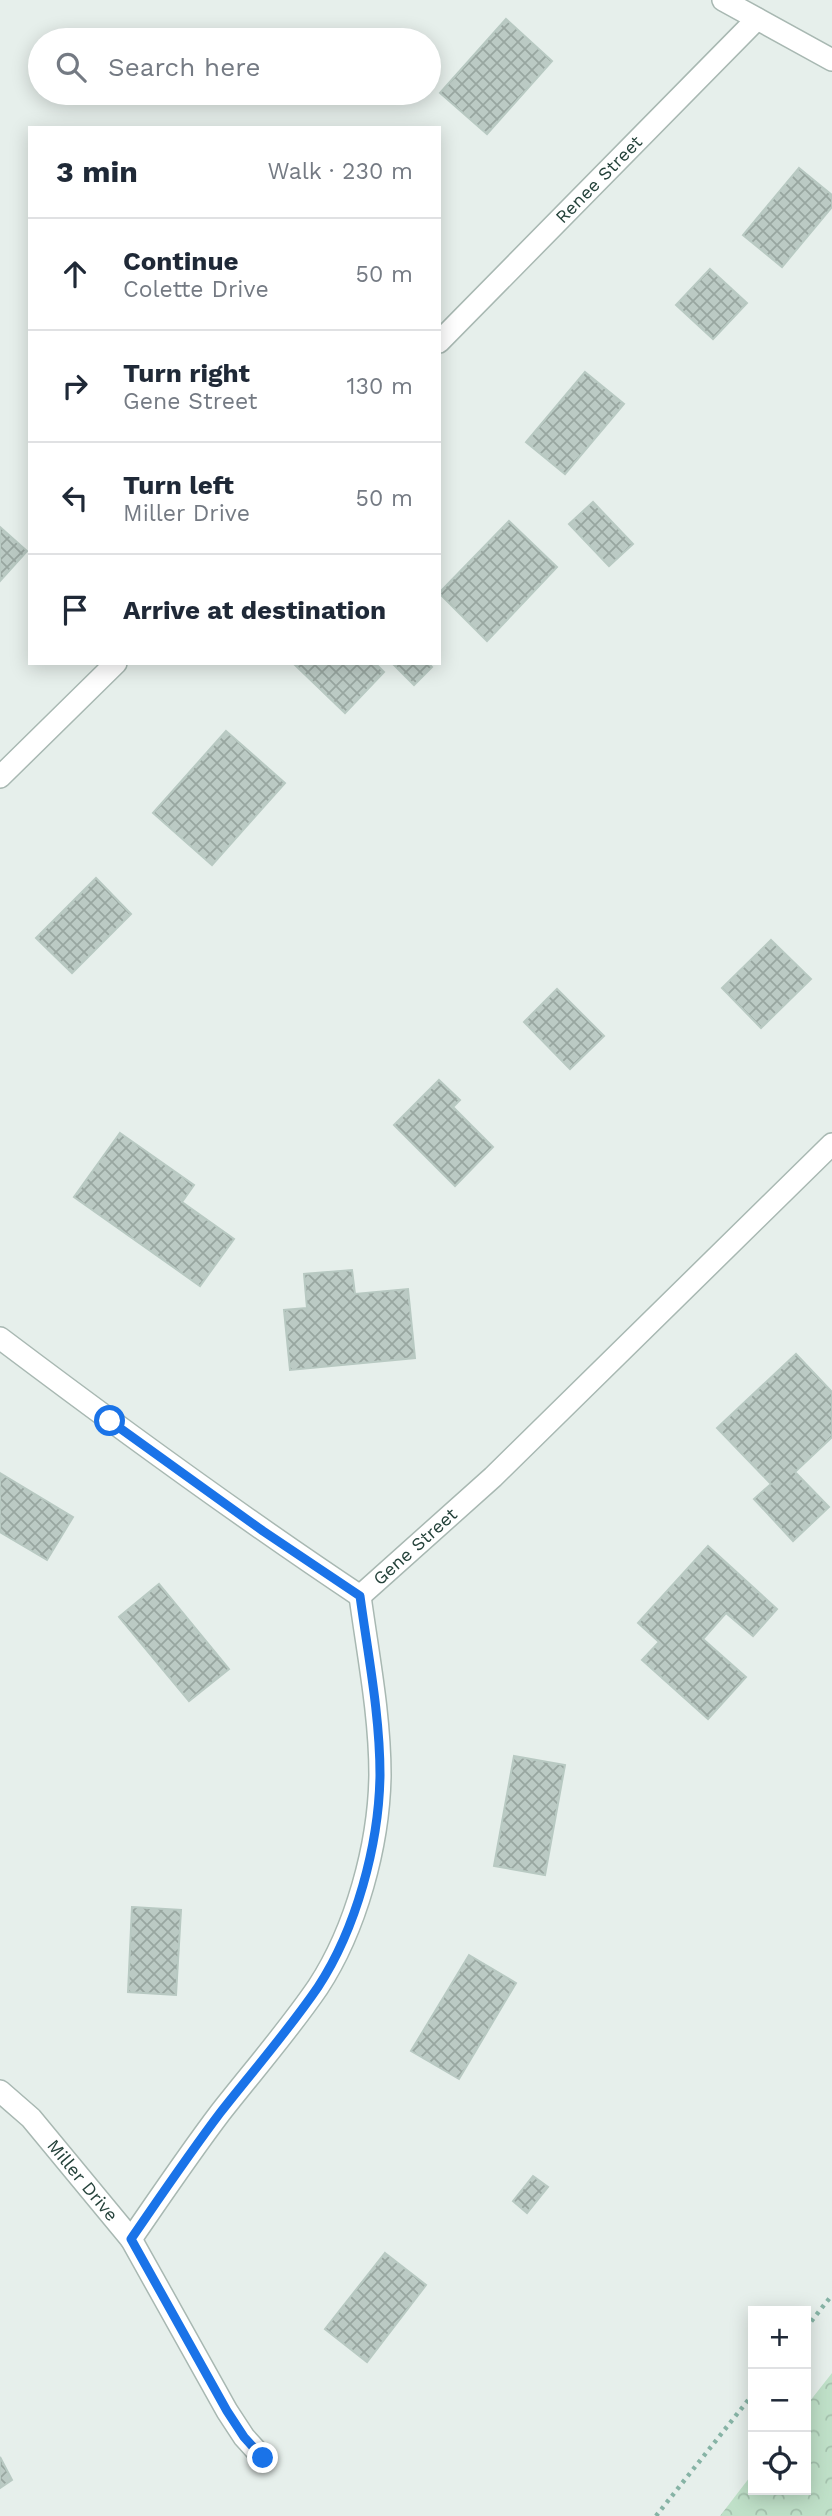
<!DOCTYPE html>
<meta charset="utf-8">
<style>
body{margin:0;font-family:"Work Sans",sans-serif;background:#f6f6f7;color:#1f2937}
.controls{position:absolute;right:21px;bottom:21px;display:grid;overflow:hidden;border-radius:0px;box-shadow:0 4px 18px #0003}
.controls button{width:63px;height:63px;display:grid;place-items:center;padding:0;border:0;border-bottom:2px solid #e0e1e3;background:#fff;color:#1f2937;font:35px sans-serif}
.stop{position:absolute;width:21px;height:21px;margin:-16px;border:5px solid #1a73e8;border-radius:50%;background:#fff}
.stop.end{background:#1a73e8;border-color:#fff;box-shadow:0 2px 7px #0008}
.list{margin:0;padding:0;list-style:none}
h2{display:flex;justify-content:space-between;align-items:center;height:91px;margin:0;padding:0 28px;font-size:30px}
h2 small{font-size:23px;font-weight:400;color:#747a83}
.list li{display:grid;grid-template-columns:46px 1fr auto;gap:21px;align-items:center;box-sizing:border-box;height:112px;padding:0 28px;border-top:2px solid #e0e1e3}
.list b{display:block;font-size:26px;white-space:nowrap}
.list p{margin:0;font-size:23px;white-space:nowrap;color:#747a83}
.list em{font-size:23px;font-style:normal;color:#747a83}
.icon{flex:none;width:38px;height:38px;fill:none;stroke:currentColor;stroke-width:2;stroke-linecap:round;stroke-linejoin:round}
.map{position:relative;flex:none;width:832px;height:2516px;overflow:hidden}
.search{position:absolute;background:#fff;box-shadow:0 4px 18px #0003;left:28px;top:28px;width:413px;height:77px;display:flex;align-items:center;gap:18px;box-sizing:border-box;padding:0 24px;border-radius:38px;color:#747a83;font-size:26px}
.panel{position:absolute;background:#fff;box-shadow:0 4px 18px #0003;left:28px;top:126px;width:413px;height:539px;border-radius:0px}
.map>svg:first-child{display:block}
</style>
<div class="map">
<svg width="832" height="2516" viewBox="0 0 832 2516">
<defs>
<pattern id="forest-crowns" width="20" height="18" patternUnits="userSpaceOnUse" patternTransform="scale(1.75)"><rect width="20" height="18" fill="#bfe0c8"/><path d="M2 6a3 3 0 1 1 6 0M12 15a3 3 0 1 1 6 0" fill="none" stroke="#a4c1ad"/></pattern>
<pattern id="building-cross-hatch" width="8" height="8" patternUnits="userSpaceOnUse" patternTransform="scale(1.75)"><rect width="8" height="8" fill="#bbcac4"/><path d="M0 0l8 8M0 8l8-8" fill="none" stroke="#98a6a0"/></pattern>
</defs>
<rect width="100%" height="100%" fill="#e6efeb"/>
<polygon fill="url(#forest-crowns)" points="832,2373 832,2516 720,2516 753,2473 753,2490 806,2490 806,2406"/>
<g fill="url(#building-cross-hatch)" stroke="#b8c9c2" stroke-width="2">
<polygon points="506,19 552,61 487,134 440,93"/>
<polygon points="799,168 832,195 832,207 782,267 743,235"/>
<polygon points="710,269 747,303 713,339 676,305"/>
<polygon points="585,372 624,404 565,474 526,442"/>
<polygon points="593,502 633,544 609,566 569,524"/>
<polygon points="509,521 557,567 487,641 439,593"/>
<polygon points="0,527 27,551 0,581"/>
<polygon points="297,663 375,663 384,672 345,713 295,665"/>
<polygon points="392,663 428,663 432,667 414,685"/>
<polygon points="226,731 285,783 212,865 153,813"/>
<polygon points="96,878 131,914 72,973 36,938"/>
<polygon points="771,940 811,979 761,1028 722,988"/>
<polygon points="557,989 604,1036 570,1069 524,1022"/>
<polygon points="439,1080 460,1100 453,1107 493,1147 455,1186 394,1125"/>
<polygon points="120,1133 194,1185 182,1202 234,1239 200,1286 74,1197"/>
<polygon points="352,1270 355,1294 408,1289 415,1358 290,1370 284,1310 307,1308 304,1274"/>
<polygon points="796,1354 832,1392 832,1437 795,1472 829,1507 793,1541 754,1499 771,1484 717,1428"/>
<polygon points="0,1473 73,1517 47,1560 0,1532"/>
<polygon points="708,1546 777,1609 753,1636 726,1613 703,1639 746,1677 708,1719 642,1660 659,1642 638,1623"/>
<polygon points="159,1584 229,1669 189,1701 119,1617"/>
<polygon points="514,1756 565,1765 545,1875 494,1866"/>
<polygon points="132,1907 181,1910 176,1995 128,1992"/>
<polygon points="469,1955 516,1983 459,2079 411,2051"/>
<polygon points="533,2176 548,2187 527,2213 513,2201"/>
<polygon points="385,2253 426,2285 367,2362 325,2329"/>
<polygon points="0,2457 12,2480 0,2488"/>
</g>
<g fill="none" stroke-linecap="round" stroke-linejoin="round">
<defs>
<g id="minor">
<polyline points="723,0 832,60"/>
<path id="s1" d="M 439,342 L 757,19"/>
<polyline points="0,777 116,663"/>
<path d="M 0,1338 C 118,1427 237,1514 360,1596"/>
<path id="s2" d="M 360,1596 L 493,1477 L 832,1144"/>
<path id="s3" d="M 0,2091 L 31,2118 L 131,2239 L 227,2411 L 244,2437 L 263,2458"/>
<path d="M 131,2239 C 160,2197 189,2154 220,2113 C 252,2072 288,2031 318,1987 C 356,1929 379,1845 380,1775 C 380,1715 368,1655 360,1596"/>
</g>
</defs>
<use href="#minor" stroke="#a8b8b2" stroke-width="24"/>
<g stroke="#86b3a5" stroke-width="4.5" stroke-dasharray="3.5 5" stroke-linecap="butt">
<polyline points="806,2328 832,2295"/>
<polyline points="656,2516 753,2394"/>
</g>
<use href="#minor" stroke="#fff" stroke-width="21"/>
</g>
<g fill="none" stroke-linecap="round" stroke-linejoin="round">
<path stroke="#1a73e8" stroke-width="9" d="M 110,1421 L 263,1531 L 360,1596 C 368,1655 380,1715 380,1775 C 379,1845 356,1929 318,1987 C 288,2031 252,2072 220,2113 C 189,2154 160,2197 131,2239 L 227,2411 L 244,2437 L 263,2458"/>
</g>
<g text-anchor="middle" stroke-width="6" stroke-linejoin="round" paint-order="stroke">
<g font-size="18" fill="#24423a" stroke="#f7fbf9">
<text dy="6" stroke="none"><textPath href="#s1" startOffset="228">Renee Street</textPath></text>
<text dy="6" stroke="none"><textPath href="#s2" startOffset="74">Gene Street</textPath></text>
<text dy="6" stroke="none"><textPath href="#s3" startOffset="122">Miller Drive</textPath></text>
</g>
</g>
</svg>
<div class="controls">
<button>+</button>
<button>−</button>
<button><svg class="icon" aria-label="locate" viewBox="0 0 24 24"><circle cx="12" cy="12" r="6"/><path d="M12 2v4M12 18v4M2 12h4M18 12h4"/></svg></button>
</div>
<div class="stop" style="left:110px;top:1421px"></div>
<div class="stop end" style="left:263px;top:2458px"></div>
<div class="search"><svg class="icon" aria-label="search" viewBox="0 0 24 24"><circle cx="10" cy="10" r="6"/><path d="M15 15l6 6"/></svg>Search here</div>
<section class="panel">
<h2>3 min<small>Walk · 230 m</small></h2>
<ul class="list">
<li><svg class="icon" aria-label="ahead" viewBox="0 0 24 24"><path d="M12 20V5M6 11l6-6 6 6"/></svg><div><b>Continue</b><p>Colette Drive</p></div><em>50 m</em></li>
<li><svg class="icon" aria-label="right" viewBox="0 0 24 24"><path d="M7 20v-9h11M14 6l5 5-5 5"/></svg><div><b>Turn right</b><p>Gene Street</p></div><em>130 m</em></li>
<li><svg class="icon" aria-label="left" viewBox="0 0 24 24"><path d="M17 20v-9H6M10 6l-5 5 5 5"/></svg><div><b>Turn left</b><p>Miller Drive</p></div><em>50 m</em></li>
<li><svg class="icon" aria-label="arrive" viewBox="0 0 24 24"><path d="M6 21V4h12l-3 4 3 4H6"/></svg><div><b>Arrive at destination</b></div></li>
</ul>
</section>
</div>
